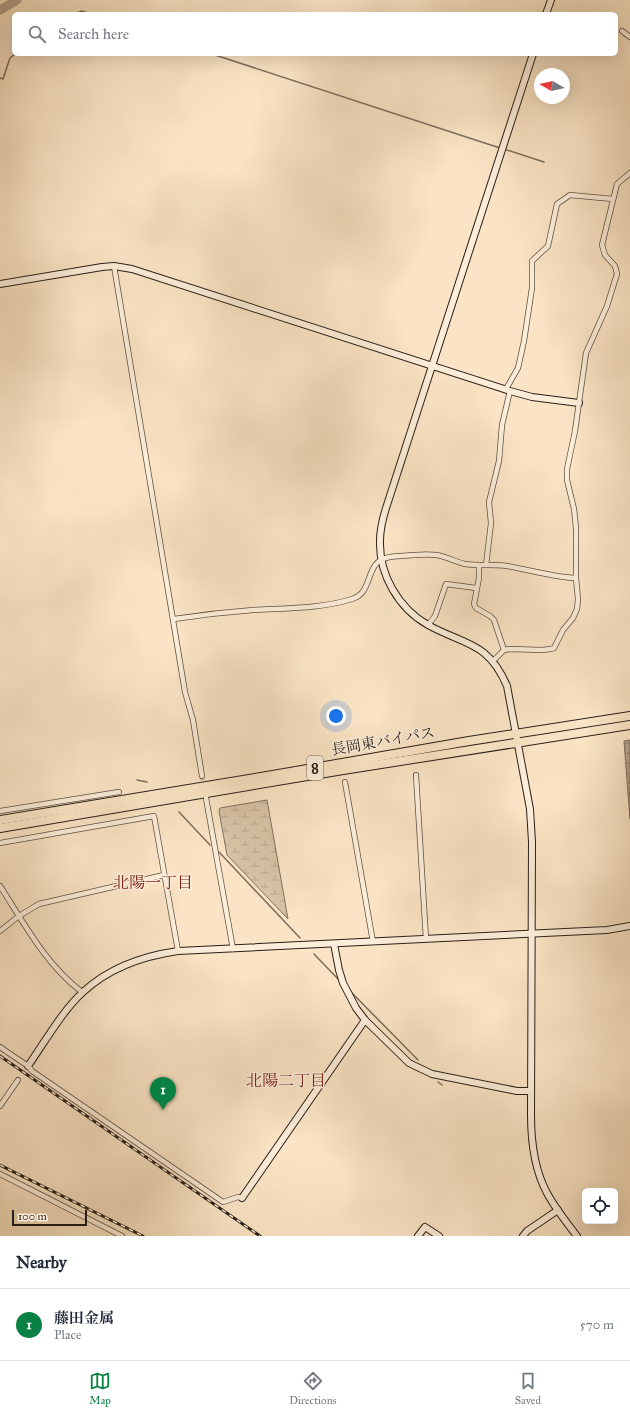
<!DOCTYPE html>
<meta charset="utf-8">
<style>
body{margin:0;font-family:"IM FELL Great Primer","Noto Serif JP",serif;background:#f2f2f3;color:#1f2937}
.controls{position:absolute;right:12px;bottom:12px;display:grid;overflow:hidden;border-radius:6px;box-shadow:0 4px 16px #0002}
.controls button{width:36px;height:36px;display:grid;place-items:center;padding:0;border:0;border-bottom:1px solid #e0e1e3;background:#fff;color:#1f2937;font:20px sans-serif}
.compass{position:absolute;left:534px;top:68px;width:36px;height:36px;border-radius:50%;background:#fff;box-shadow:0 4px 16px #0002;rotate:279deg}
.scale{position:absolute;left:12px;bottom:10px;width:75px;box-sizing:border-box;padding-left:4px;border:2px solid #2a1f17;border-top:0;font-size:11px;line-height:14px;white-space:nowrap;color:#2a1f17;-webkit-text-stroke:3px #fcedd9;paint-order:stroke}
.you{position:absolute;left:336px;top:716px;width:14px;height:14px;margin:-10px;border:3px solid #fff;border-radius:50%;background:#1a73e8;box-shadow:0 0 0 6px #1a73e833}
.badge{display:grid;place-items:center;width:26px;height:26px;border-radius:50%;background:#0b8043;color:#fff;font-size:13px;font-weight:700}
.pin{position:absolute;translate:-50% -33px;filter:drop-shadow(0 1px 2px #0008)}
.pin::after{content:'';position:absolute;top:21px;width:14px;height:12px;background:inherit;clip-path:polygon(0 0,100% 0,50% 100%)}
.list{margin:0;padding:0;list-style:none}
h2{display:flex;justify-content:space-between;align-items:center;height:52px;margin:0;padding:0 16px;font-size:17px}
h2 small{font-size:13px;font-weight:400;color:#747a83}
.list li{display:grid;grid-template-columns:26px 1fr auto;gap:12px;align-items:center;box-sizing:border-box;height:72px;padding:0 16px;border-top:1px solid #e0e1e3}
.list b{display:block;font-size:15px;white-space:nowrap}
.list p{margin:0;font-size:13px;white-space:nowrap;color:#747a83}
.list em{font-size:13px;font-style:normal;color:#747a83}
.icon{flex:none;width:22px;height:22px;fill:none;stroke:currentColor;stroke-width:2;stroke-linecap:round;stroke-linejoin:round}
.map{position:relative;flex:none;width:630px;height:1236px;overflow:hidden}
.search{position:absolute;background:#fff;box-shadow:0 4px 16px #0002;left:12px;right:12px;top:12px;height:44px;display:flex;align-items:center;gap:10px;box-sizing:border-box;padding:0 14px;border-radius:6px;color:#747a83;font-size:15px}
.sheet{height:124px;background:#fff}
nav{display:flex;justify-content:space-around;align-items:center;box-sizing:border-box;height:56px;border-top:1px solid #e0e1e3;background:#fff;font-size:11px;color:#747a83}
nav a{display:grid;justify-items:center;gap:2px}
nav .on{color:#0b8043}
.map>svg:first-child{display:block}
</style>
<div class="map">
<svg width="630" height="1236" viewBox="0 0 630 1236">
<defs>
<pattern id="wetland-marsh" width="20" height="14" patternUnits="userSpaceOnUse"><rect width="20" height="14" fill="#d7c3a7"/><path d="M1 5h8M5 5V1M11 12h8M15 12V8" fill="none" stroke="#b9a78f"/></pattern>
<pattern id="water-waves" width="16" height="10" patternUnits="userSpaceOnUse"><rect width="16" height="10" fill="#b3a18a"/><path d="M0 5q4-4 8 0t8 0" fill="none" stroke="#928370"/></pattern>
</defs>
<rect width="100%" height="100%" fill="#fae4c5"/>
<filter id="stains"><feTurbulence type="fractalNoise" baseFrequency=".005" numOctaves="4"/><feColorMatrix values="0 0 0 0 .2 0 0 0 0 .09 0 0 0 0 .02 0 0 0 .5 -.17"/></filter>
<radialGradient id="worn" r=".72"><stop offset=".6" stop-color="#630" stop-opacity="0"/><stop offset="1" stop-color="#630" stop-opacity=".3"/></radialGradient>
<polygon fill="url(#wetland-marsh)" stroke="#80715f" points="267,800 288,919 227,855 219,811 220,808"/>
<polygon fill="url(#water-waves)" stroke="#7c6d5c" points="630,740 630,819 624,741"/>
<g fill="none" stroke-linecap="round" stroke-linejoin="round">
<g stroke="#7c6d5c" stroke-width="1.5">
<polyline points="74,14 82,11 90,14"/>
<polyline points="212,54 500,148"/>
<polyline points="0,78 3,79 10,58 15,54"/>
<polyline points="504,149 544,162"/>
<polyline points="137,780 147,782"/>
<polyline points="179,812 210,845"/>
<polyline points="219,852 300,938"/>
<polyline points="314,954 339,980"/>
<polyline points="351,992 418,1060"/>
<polyline points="438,1082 442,1085"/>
</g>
<polyline stroke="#b3a18a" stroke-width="9" points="0,10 17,0"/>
<polyline stroke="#d0bda2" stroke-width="4.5" stroke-dasharray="4.5 2" stroke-linecap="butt" points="202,776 204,788"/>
<defs>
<g id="street">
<polyline points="622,31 630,37"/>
<polyline points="114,266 185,692 193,720 202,776"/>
<polyline points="506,389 518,368 524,341 532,288 532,261 548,246 557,204 570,195 613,199"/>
<polyline points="479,565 479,578 474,604 476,608 490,616 494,620 504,650"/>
<polyline points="486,565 491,523 489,502 499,461 502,425 510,391"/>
<path d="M 174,619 C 200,615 226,612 253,610 C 286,608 320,609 352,599 C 375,592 363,561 390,557 C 403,556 423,553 436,555 C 446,556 455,562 465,564 C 479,566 493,564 507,566 C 531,570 552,577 576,578"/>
<polyline points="428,625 435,616 446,584 476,588"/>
<polyline points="493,661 504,650 509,649 542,650 551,649 554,648 563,630 573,618 577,609 578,599 576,578 576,528 574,509 567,480 567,469 575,431 586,353 607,306 617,274 615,266 605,255 602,245 617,184 630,173"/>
<polyline points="416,775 426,939"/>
<polyline points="345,782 373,942"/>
<polyline points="206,798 233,949"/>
<polyline points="0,811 119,792"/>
<polyline points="0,843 154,816 178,951"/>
<path d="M 0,886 C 24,923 46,965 82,992"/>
<polyline points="0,931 19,916 39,904 164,875"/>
<polyline points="0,1047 28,1066 32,1071 223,1202 238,1197 242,1198"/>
<polyline points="0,1106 18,1080"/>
<polyline points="0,1174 122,1236"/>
</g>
<g id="secondary">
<polyline points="546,14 551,0"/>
<path d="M 533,54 L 387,505 C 383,517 380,528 380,541 C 379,574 398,608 428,625 C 464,645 488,641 507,686 L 530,809 L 532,842 L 531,1115 C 531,1142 534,1169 547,1193 C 555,1208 566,1222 577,1236"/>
<polyline points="0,284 102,267 114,266 132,269 510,391 532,397 579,403"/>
<polyline points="334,944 339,970 343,983 356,1008 365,1020 409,1063 432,1074 517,1091 531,1091"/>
<path d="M 28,1066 C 44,1043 63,1010 83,992 C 110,967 143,956 178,951 L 607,930 L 630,926"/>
<polyline points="242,1198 365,1020"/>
<polyline points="418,1236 425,1227 439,1236"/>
<polyline points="523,1236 527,1231 558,1210"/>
</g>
<g id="highway">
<polyline points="0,820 261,777 469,741 630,716"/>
<polyline points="0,828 343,770 630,725"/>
</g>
</defs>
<use href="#street" stroke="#5e5042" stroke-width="6"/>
<use href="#secondary" stroke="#2a1f17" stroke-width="8"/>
<use href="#highway" stroke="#2a1f17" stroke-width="10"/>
<use href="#street" stroke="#fcedd9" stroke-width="4.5"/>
<use href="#secondary" stroke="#fcedd9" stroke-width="6"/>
<use href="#highway" stroke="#fae4c5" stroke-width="8"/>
<defs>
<g id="rail">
<polyline points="0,1056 260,1236"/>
<polyline points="0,1165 143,1236"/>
</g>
</defs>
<use href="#rail" stroke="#2a1f17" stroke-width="3"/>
<use href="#rail" stroke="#fcedd9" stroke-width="1.5" stroke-dasharray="4.5" stroke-linecap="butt"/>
</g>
<g text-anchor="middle" stroke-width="3" stroke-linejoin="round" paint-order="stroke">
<rect fill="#fcedd9" stroke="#695d51" stroke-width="1" x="307" y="756" width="16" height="24" rx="3"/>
<g font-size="14" font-weight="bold" fill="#2a1f17">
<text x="315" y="773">8</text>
</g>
<g font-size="15" fill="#2a1f17" stroke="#fcedd9">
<text transform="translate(383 741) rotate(-10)" y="5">長岡東バイパス</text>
</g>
<g font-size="16" fill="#7a1f14" stroke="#fcedd9">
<text x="153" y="888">北陽一丁目</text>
<text x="286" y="1086">北陽二丁目</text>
</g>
</g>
<rect width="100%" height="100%" filter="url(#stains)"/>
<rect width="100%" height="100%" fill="url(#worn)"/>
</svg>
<div class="controls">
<button><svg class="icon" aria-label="locate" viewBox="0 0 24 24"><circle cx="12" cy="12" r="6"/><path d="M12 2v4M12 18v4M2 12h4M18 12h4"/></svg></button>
</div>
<svg class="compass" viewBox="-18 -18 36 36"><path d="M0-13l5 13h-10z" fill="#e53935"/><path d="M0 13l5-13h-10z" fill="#747a83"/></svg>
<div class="scale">100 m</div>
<div class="you"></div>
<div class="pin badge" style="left:163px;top:1110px">1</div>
<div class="search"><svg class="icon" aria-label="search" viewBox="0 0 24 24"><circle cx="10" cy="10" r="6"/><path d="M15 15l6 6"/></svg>Search here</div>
</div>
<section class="sheet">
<h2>Nearby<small></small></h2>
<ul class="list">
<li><span class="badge">1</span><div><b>藤田金属</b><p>Place</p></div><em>570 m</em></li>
</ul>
</section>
<nav>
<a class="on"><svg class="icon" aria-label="map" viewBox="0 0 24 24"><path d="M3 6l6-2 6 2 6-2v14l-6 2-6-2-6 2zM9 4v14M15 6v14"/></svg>Map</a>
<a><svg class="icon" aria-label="directions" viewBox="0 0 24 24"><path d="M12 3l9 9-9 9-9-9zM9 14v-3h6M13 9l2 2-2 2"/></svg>Directions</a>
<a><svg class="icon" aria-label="saved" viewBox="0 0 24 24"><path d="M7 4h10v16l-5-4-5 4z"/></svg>Saved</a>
</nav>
